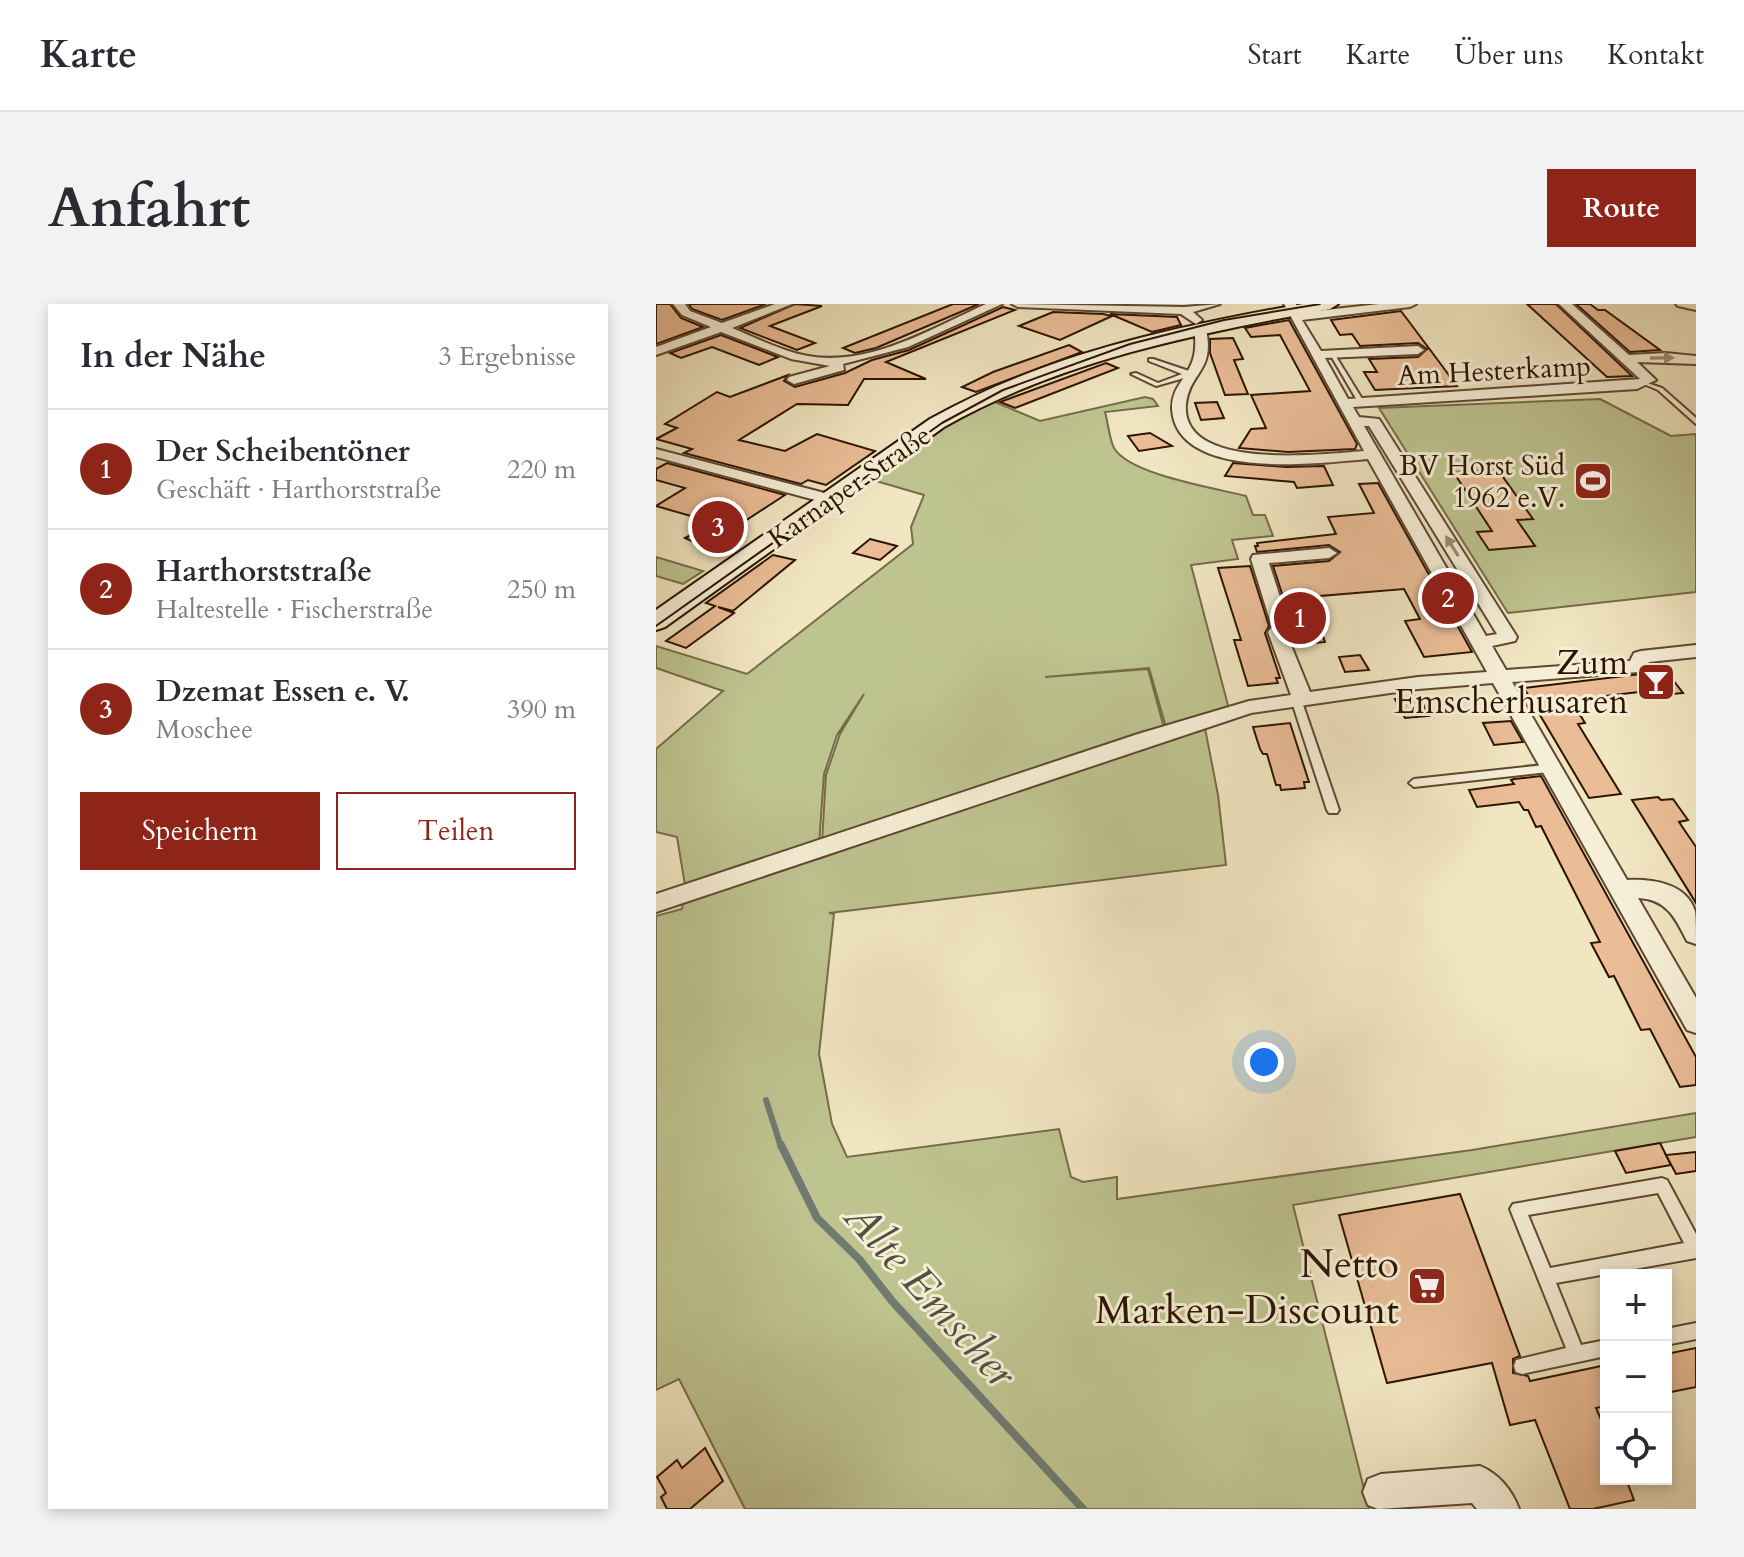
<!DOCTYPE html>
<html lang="de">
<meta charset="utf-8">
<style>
body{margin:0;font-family:Cardo,serif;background:#f2f2f3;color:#2b2b33}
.controls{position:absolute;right:24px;bottom:24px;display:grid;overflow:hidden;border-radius:0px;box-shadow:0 4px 12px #0003}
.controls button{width:72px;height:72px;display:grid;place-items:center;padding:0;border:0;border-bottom:2px solid #e1e1e2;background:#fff;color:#2b2b33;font:40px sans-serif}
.you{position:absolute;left:608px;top:758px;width:28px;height:28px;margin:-20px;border:6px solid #fff;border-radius:50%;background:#1a73e8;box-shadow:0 0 0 12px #1a73e833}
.badge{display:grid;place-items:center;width:52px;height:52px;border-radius:50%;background:#8f2418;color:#fff;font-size:26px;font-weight:700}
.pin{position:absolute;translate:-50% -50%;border:4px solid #fff;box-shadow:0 2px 8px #0006}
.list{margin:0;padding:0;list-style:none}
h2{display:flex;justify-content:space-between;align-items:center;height:104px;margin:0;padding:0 32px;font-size:34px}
h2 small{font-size:26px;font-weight:400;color:#7c7c81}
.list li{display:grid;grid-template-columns:52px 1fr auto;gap:24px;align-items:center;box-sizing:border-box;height:120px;padding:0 32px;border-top:2px solid #e1e1e2}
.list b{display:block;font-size:30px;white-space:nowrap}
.list p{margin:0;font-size:26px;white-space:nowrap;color:#7c7c81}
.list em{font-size:26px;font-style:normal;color:#7c7c81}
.actions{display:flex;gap:16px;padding:24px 32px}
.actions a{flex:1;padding:18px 0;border:2px solid #8f2418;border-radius:0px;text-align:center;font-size:28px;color:#8f2418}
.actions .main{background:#8f2418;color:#fff}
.icon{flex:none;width:44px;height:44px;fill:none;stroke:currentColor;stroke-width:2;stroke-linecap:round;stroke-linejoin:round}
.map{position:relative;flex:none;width:1040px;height:1205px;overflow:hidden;border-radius:0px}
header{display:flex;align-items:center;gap:48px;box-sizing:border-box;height:112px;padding:0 40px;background:#fff;border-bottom:2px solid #e1e1e2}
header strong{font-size:38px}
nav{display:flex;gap:44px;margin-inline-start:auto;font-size:28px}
.intro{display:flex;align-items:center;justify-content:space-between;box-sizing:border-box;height:192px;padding:0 48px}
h1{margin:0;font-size:56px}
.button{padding:20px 36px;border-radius:0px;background:#8f2418;color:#fff;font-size:28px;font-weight:700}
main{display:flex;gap:48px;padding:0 48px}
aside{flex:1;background:#fff;border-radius:0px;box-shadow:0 4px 12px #0003}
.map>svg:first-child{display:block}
</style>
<header>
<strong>Karte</strong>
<nav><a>Start</a><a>Karte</a><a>Über uns</a><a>Kontakt</a></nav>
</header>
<div class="intro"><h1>Anfahrt</h1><a class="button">Route</a></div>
<main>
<aside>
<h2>In der Nähe<small>3 Ergebnisse</small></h2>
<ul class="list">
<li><span class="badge">1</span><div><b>Der Scheibentöner</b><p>Geschäft · Harthorststraße</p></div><em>220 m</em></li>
<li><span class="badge">2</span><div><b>Harthorststraße</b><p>Haltestelle · Fischerstraße</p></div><em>250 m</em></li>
<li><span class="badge">3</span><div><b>Dzemat Essen e. V.</b><p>Moschee</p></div><em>390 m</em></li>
</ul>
<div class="actions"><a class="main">Speichern</a><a>Teilen</a></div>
</aside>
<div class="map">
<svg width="1040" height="1205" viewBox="0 0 1040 1205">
<rect width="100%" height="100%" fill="#f1e6c2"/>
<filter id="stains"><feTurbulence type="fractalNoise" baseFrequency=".0025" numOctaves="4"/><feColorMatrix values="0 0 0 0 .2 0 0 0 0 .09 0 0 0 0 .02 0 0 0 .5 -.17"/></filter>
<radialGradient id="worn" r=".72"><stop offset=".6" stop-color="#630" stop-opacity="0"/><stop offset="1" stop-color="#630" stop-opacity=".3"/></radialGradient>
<g fill="#bec490" stroke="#766c48" stroke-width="2">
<path d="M 327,93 L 384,117 L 489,93 L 497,95 L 502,102 L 449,108 C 452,118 453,134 458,144 C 474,171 559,184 590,192 L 597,211 L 609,211 L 617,232 L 576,236 L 582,255 L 535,261 L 573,405 L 510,423 L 493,364 L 389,373 L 492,365 L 508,424 L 166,538 L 170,471 L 184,430 L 208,390 L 181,431 L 168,470 L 162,555 L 548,419 L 562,491 L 570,561 L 173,609 L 178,610 L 163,750 L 176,820 L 191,853 L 403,825 L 415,873 L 427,878 L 461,873 L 461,895 L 816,846 L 1040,809 L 1040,833 L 637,901 L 713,1205 L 89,1205 L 23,1075 L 0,1086 L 0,612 L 26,605 L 29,581 L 21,533 L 0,528 L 0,445 L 67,387 L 0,364 L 0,342 L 91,370 L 257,240 L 255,223 L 268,191 L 206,173 Z"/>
<polygon points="944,95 1015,132 1040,130 1040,288 852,309 723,104"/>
<polygon points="0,253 47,267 27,280 0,272"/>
</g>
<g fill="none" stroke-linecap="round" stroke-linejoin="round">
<polyline stroke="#707a70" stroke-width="6" points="110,796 125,843"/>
<polyline stroke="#707a70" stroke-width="8" points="125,841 161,914 203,955 236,997 427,1205"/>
</g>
<g fill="#eabd96" stroke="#2d1400" stroke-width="2">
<polygon points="0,0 14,0 25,14 47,23 0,40"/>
<polygon points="33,0 110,0 66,16 36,5"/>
<polygon points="139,0 166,2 114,22 159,39 141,46 84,24"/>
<polygon points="297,0 323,0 220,44 199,49 187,44"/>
<polygon points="871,0 900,0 976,72 951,73"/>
<polygon points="920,0 934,0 942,6 949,6 1004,46 974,48"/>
<polygon points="347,3 359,6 230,58 270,75 208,75 192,101 141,100 83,136 129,147 161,130 219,147 170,181 152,176 145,180 28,149 36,145 0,135 21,124 9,120 61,88 74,93 132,71 128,77 139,83 189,69 216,56 253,46"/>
<polygon points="745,7 778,51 801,82 719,86 708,68 721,68 713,55 762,53 771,45 762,39 704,42 696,30 684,31 675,16"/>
<polygon points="397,8 447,10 456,12 404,36 363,22"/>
<polygon points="454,10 521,13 525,21 496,28"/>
<polygon points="633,16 701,140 699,145 632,148 583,144 595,125 610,124 595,91 654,87 624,31 595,33 589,24"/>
<polygon points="65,31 122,53 103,61 56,43 25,54 14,49"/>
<polygon points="577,34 587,55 578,56 592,90 569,91 554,49 554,35"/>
<polygon points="413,41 426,48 320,88 306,83 337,68"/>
<polygon points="450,59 462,64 359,104 344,98"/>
<polygon points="561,98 568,114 545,116 539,99"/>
<polygon points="494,129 516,142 483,147 472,132"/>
<polygon points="11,159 129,191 49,243 29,234 48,224 40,222 49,216 0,202 29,184 0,176 0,165"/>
<polygon points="577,159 630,163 668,162 677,181 641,184 638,178 569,172"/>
<polygon points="842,166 877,215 861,216 879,242 833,246 821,228 836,227 798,169"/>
<polygon points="722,179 816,348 768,353 749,317 764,315 748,285 652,293 669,338 638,341 633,330 637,323 617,262 673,257 684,248 673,241 601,248 599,242 602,242 601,239 680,230 672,213 718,209 703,180"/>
<polygon points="214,235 241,242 224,256 197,249"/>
<polygon points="117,251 139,256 77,307 62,303 78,309 30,344 10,337 59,302 50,299"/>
<polygon points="594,262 613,322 609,329 624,374 620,374 622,379 592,382 578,336 585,336 562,264"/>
<polygon points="704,351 713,366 689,368 683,353"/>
<polygon points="1010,367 1027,389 997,392 994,388 983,388 915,396 929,419 922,420 965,490 933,494 868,384"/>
<polygon points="763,392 773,412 749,414 739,395"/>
<polygon points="855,417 867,438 838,441 827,419"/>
<polygon points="634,419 653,478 648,478 649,484 625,486 624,481 620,481 611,450 607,450 604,445 597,423"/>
<polygon points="885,472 1040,753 1040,781 1024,783 994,725 985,726 958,672 953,673 935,639 944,638 885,522 880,523 872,506 868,506 863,498 821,503 813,486 858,480 855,476 858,475"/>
<polygon points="1002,493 1005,496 1017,495 1032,516 1023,518 1040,543 1040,599 976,496"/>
<polygon points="1004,839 1015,861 970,869 959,847"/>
<polygon points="1040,848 1040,867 1020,870 1010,851"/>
<polygon points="804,890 864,1052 857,1055 857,1069 872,1072 874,1077 950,1061 950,1102 940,1104 950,1127 950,1175 970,1175 978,1196 937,1205 914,1205 879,1116 854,1121 836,1059 731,1079 683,911"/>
<polygon points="1040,1044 1040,1083 1010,1089 1010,1050"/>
<polygon points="49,1144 67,1177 34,1205 11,1205 5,1193 10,1189 1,1173 21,1156 26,1164"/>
</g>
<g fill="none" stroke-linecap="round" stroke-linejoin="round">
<defs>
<g id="service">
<polygon points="674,50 679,51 708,98 707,99 702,98"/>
<polygon points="493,55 497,55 542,70 500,82 475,70 480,69 502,79 526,70 493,57"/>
<polygon points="988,78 1006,84 1040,114 1040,120 1002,86 988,80"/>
<polygon points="640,392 645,395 683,506 681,509 673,509 671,506 635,395"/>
<polygon points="897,460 902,464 901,467 758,483 753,479 758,475"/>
<path d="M 1006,874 L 1011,876 L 1040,930 L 1040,954 L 900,979 L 925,1041 L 950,1036 L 950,1052 L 866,1070 L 860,1068 L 858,1062 L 860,1056 L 910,1044 L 854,905 L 857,900 ZM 1002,889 L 1028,939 L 894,964 L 872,911 Z"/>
<polygon points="1040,1019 1040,1035 1010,1041 1010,1025"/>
</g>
<g id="minor">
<path d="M 17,0 L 29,0 L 34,7 L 66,19 L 119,0 L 136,0 L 76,24 C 100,34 126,47 152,52 C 213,63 277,24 330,0 L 346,0 L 252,43 L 187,60 L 188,66 L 138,80 L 131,76 L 133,73 L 174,62 L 135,55 L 65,28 L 0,51 L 0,43 L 55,23 L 26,11 Z"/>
<polygon points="356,0 528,3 564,0 537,8 546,16 540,20 525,10 362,3"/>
<path d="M 628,0 L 640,0 L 643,9 L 723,0 L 760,0 L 754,3 L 646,16 L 665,47 L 762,42 L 768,46 L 762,50 L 669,54 L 692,95 L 984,75 L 903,0 L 916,0 L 973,51 L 1009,49 L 1040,52 L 1040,60 L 981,58 L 1000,76 L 981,85 L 697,103 L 703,113 L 723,115 L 861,333 L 859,337 L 836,342 L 850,366 L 974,357 L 978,349 L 985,347 L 1040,341 L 1040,353 L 993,358 L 989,366 L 982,368 L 856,378 L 971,576 C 996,575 1030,579 1039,607 C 1040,616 1040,630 1040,640 L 1031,637 C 1019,613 1010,595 982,594 L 1040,694 L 1040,729 L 1031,726 L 837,379 L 762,385 L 595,409 L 0,608 L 0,590 L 482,430 L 593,397 L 635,391 L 612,328 L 616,323 L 595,255 L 597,251 L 673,244 L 681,249 L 673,254 L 613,259 L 634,324 L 630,329 L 654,388 L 762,373 L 831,368 L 712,155 C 664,159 521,178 516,105 C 515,74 546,71 538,25 L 544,21 L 550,25 C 559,68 534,67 530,100 C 524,168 667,150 708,147 ZM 708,122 L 713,122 L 841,330 L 830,332 Z"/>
<polygon points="1020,0 1040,0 1040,6 1022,2"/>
<polygon points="0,145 180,192 182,195 174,200 0,153"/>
<path d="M 824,1162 C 843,1170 856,1186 863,1205 L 821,1205 L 816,1199 L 722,1205 L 712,1201 L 707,1188 L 712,1175 L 725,1170 Z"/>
</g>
<path id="secondary" d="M 647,0 L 682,0 L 674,5 C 540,30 408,55 288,123 L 9,323 L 0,326 L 0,306 L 274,115 C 390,50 517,23 647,0 Z"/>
</defs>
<use href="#service" stroke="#5e4830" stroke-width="4"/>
<use href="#minor" stroke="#5e4830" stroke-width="4"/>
<use href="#secondary" stroke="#2d1400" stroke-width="4"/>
<use href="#service" fill="#f6efd7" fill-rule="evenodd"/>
<use href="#minor" fill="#f6efd7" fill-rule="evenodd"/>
<use href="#secondary" fill="#f6efd7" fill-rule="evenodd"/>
<polyline stroke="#2d1400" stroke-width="2" points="0,322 286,119 347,86 474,40 568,16 664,0"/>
</g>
<defs><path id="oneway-solid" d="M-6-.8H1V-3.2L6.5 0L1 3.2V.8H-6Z" transform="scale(2)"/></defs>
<g fill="#9c8c76">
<use href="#oneway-solid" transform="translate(1006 54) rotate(-1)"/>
<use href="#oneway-solid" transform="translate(796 242) rotate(-122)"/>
</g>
<defs>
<symbol id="stadium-square" viewBox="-11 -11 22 22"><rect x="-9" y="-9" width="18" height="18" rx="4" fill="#8f2418" stroke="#f6efd7"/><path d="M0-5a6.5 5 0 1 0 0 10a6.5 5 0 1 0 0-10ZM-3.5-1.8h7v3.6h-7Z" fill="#fff"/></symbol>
<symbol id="bar-square" viewBox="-11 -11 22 22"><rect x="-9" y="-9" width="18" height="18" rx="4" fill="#8f2418" stroke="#f6efd7"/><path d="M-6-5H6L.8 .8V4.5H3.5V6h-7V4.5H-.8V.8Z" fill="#fff"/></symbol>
<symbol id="supermarket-square" viewBox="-11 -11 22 22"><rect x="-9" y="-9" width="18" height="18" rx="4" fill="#8f2418" stroke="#f6efd7"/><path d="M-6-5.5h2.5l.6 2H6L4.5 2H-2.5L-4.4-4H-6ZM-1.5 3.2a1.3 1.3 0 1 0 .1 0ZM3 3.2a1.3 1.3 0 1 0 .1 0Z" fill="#fff"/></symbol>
</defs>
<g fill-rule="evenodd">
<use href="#stadium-square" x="915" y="155" width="44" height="44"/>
<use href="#bar-square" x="978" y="356" width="44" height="44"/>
<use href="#supermarket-square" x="749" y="960" width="44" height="44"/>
</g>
<g text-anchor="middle" stroke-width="6" stroke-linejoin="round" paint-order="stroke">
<g font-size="28" fill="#2d1400" stroke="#f6efd7">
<text transform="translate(838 66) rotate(-3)" y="10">Am Hesterkamp</text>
<text transform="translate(193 182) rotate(-35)" y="10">Karnaper Straße</text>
</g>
<g font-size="28" fill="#2d1400" stroke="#f6efd7" text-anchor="end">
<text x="909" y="171">BV Horst Süd<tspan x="909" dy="32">1962 e.V.</tspan></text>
</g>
<g font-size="34" fill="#2d1400" stroke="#f6efd7" text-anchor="end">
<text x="972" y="370">Zum<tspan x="972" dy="39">Emscherhusaren</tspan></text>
</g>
<g font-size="40" fill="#2d1400" stroke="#f6efd7" text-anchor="end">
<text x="743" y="973">Netto<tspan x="743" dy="46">Marken-Discount</tspan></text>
</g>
<g font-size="44" font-style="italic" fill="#545041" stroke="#f6efd7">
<text transform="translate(275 990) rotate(48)" y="15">Alte Emscher</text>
</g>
</g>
<rect width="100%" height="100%" filter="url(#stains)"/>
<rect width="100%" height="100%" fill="url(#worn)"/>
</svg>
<div class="controls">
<button>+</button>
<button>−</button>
<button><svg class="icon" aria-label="locate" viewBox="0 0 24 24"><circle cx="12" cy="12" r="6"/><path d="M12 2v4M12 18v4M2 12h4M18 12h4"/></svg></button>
</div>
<div class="you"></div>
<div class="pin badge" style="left:644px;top:314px">1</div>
<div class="pin badge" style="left:792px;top:294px">2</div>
<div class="pin badge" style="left:62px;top:223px">3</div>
</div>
</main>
